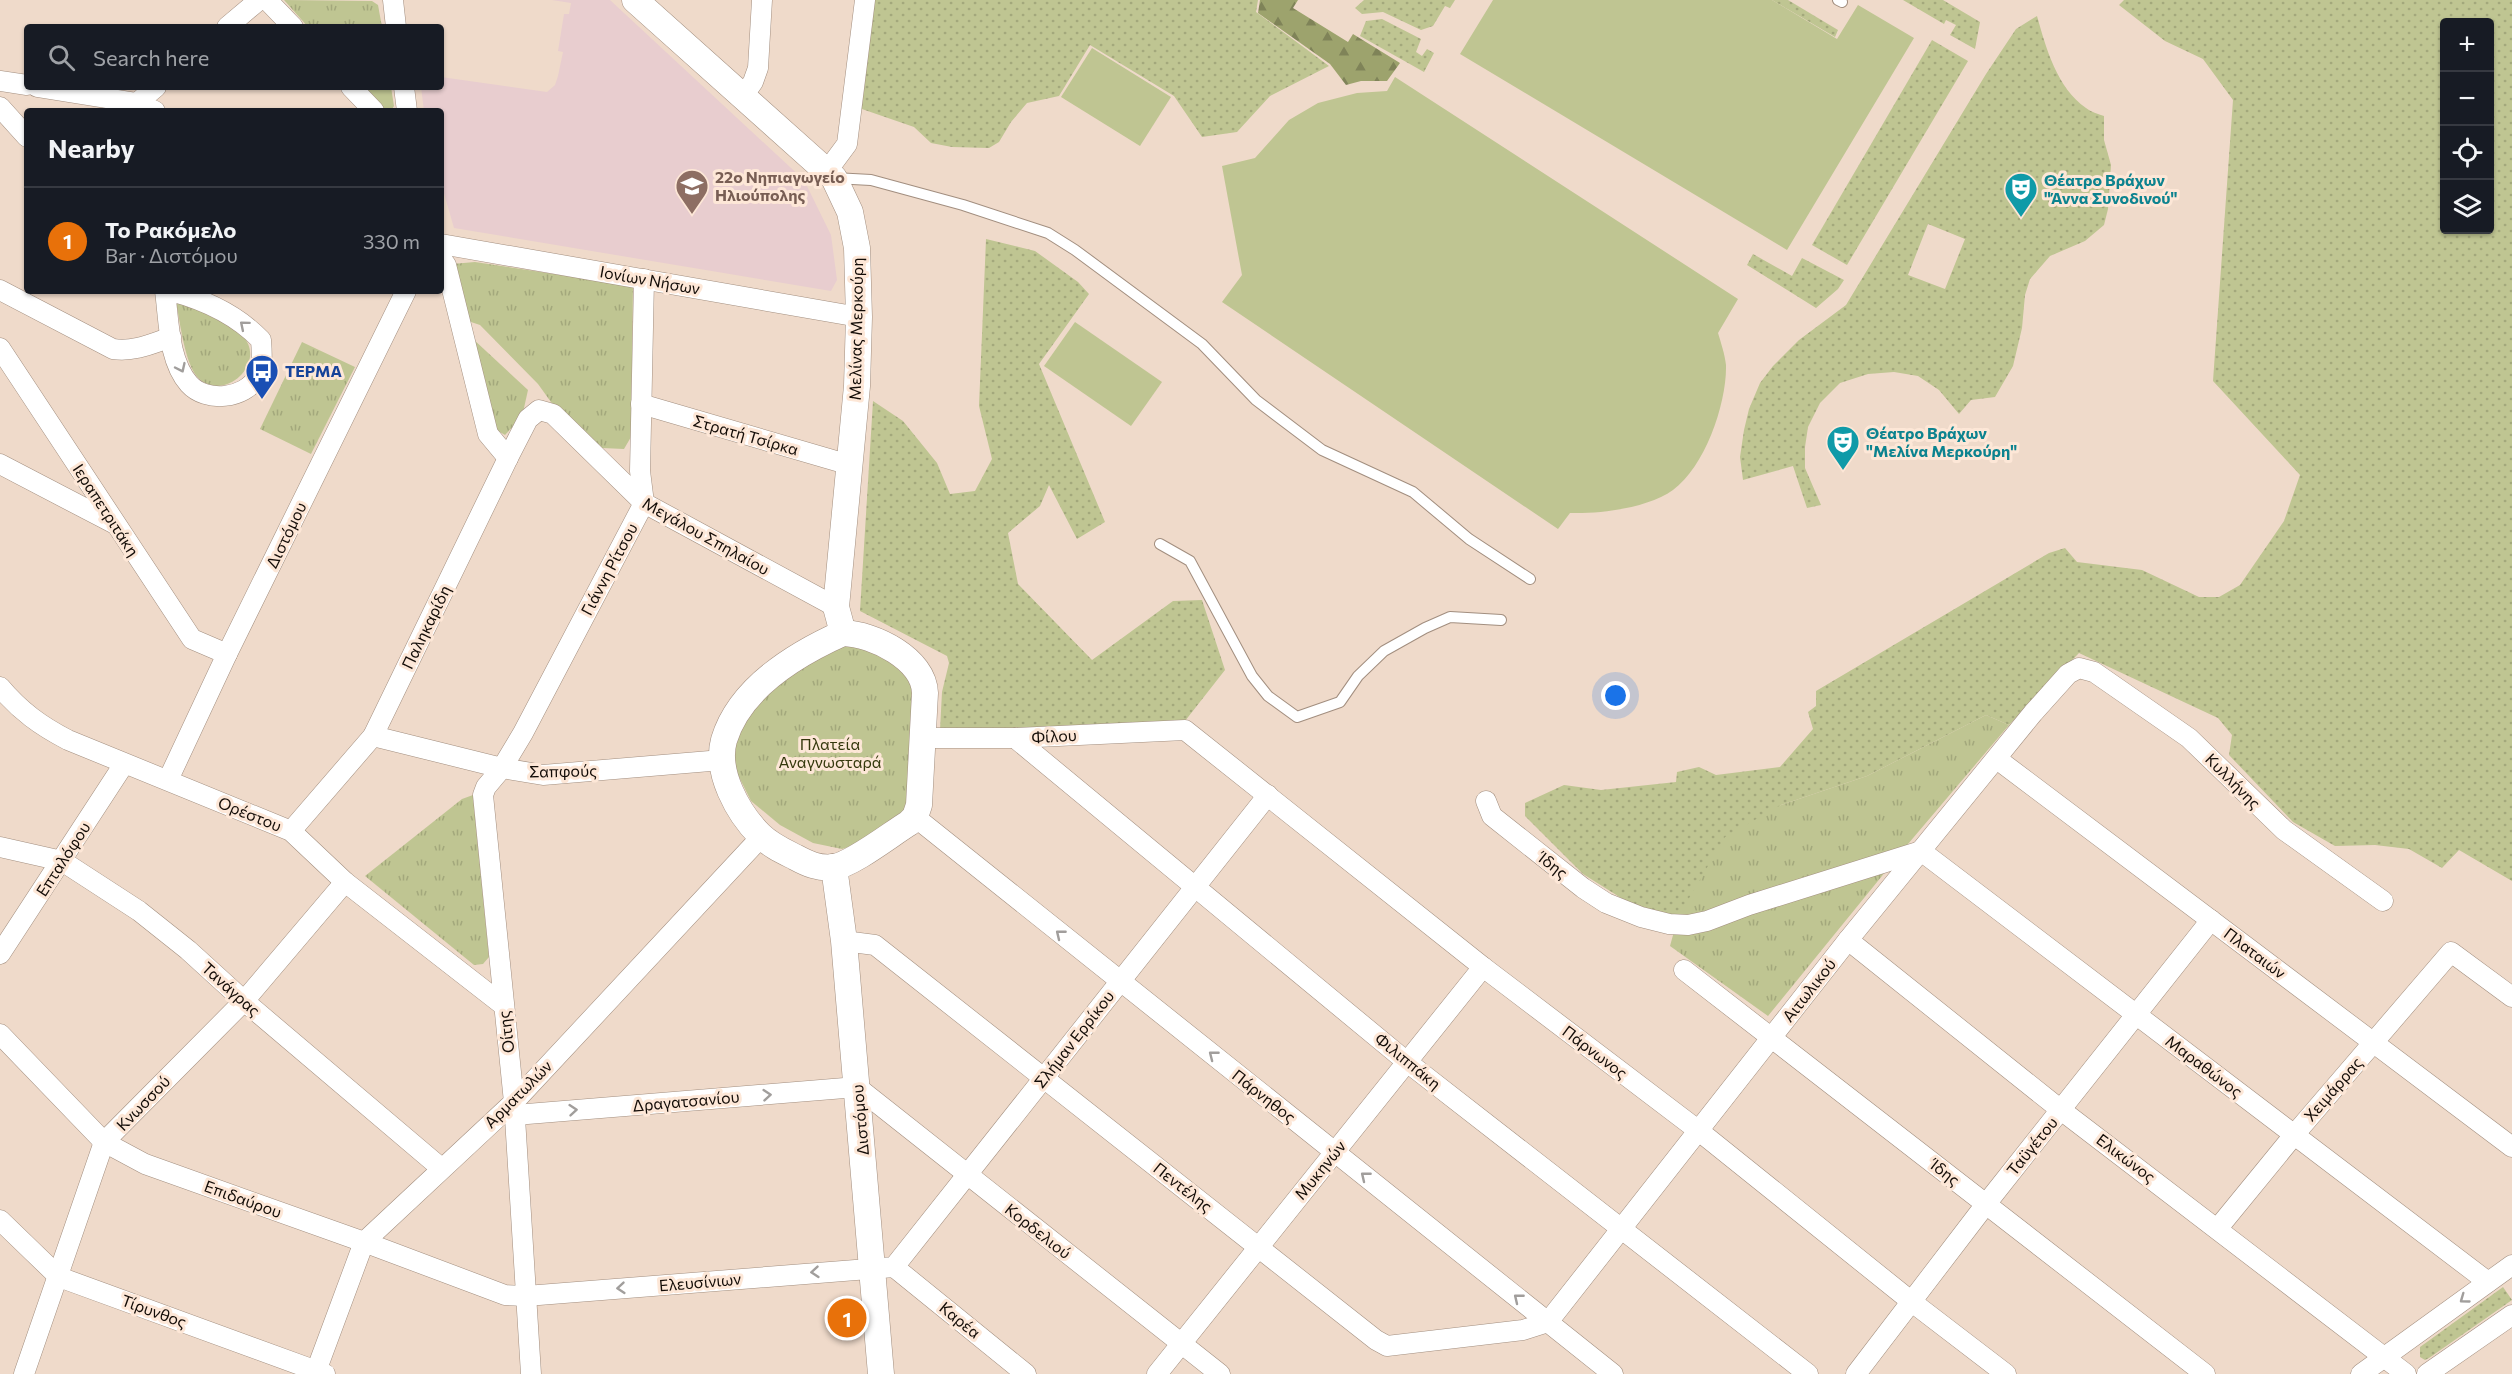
<!DOCTYPE html>
<meta charset="utf-8">
<style>
body{margin:0;font-family:Commissioner,sans-serif;background:#242831;color:#f1f3f6}
.controls{position:absolute;right:18px;top:18px;display:grid;overflow:hidden;border-radius:6px;box-shadow:0 2px 4px #0004}
.controls button{width:54px;height:54px;display:grid;place-items:center;padding:0;border:0;border-bottom:2px solid #363941;background:#171b24;color:#f1f3f6;font:30px sans-serif}
.you{position:absolute;left:1616px;top:696px;width:21px;height:21px;margin:-15px;border:4px solid #fff;border-radius:50%;background:#1a73e8;box-shadow:0 0 0 9px #1a73e833}
.badge{display:grid;place-items:center;width:39px;height:39px;border-radius:50%;background:#96b3ab;color:#fff;font-size:20px;font-weight:700}
.pin{position:absolute;translate:-50% -50%;border:3px solid #fff;box-shadow:0 2px 6px #0006}
.list{margin:0;padding:0;list-style:none}
h2{display:flex;justify-content:space-between;align-items:center;height:78px;margin:0;padding:0 24px;font-size:26px}
h2 small{font-size:20px;font-weight:400;color:#9ea1a6}
.list li{display:grid;grid-template-columns:39px 1fr auto;gap:18px;align-items:center;box-sizing:border-box;height:108px;padding:0 24px;border-top:2px solid #363941}
.list b{display:block;font-size:22px;white-space:nowrap}
.list p{margin:0;font-size:20px;white-space:nowrap;color:#9ea1a6}
.list em{font-size:20px;font-style:normal;color:#9ea1a6}
.icon{flex:none;width:33px;height:33px;fill:none;stroke:currentColor;stroke-width:2;stroke-linecap:round;stroke-linejoin:round}
.map{position:relative;flex:none;width:2512px;height:1374px;overflow:hidden}
.search{position:absolute;background:#171b24;box-shadow:0 2px 4px #0004;left:24px;top:24px;width:420px;height:66px;display:flex;align-items:center;gap:15px;box-sizing:border-box;padding:0 21px;border-radius:6px;color:#9ea1a6;font-size:22px}
.panel{position:absolute;background:#171b24;box-shadow:0 2px 4px #0004;left:24px;top:108px;width:420px;height:186px;border-radius:6px}
.map>svg:first-child{display:block}
</style>
<div class="map">
<svg width="2512" height="1374" viewBox="0 0 2512 1374">
<defs>
<pattern id="grass-dots" width="8" height="8" patternUnits="userSpaceOnUse" patternTransform="scale(1.5)"><rect width="8" height="8" fill="#bfc592"/><path d="M2 2h.1M6 6h.1" fill="none" stroke="#a3a87c" stroke-width="1.8" stroke-linecap="round"/></pattern>
<pattern id="forest-firs" width="22" height="20" patternUnits="userSpaceOnUse" patternTransform="scale(1.5)"><rect width="22" height="20" fill="#9da36d"/><path d="M5 1l3.5 6h-7zM16 11l3.5 6h-7z" fill="#7f8358"/></pattern>
<pattern id="park-tufts" width="24" height="20" patternUnits="userSpaceOnUse" patternTransform="scale(1.5)"><rect width="24" height="20" fill="#bfc592"/><path d="M3 7l-1-3M5 7V3M7 7l1-3M15 17l-1-3M17 17v-4M19 17l1-3" fill="none" stroke="#a3a87c"/></pattern>
</defs>
<rect width="100%" height="100%" fill="#efdaca"/>
<polygon fill="#e8cdcf" points="552,0 610,0 804,180 831,235 837,280 831,291 454,228 441,183 441,111 424,111 421,87 441,87 441,77 547,92 555,85 558,76 563,52 558,51 564,14 569,14 571,3"/>
<g fill="url(#grass-dots)" fill-rule="evenodd">
<polygon points="871,0 1258,0 1256,12 1329,66 1270,96 1237,132 1202,137 1174,96 1090,45 1059,96 1027,103 1011,122 999,142 989,148 952,147 931,143 914,127 859,108"/>
<polygon points="1364,0 1455,0 1450,8 1445,6 1433,26 1421,30 1383,12 1362,14 1355,8"/>
<polygon points="1772,0 1788,0 1838,30 1835,37"/>
<polygon points="1903,0 1943,0 1980,22 1975,49 1950,35 1956,25 1946,20 1944,24"/>
<path d="M 2124,0 L 2512,0 L 2512,881 L 2459,850 L 2442,868 L 2409,849 L 2375,845 L 2335,846 L 2293,822 L 2229,755 L 2232,735 L 2218,718 L 2079,653 L 2009,725 L 1986,715 L 1867,776 L 1781,805 L 1678,917 L 1629,903 L 1583,874 L 1525,816 L 1525,803 L 1564,785 L 1601,790 L 1676,782 L 1677,772 L 1699,767 L 1716,775 L 1780,767 L 1813,729 L 1808,712 L 1816,706 L 1816,691 L 2049,553 L 2065,548 L 2077,562 L 2142,570 L 2199,597 L 2219,597 L 2240,585 L 2284,521 L 2300,475 L 2213,381 L 2233,100 L 2203,59 L 2165,41 L 2119,5 ZM 2444,22 L 2490,22 L 2490,230 L 2444,230 Z"/>
<path d="M 2037,16 C 2046,48 2057,88 2086,108 C 2091,112 2098,114 2104,116 L 2104,140 L 2111,165 L 2108,209 L 2104,225 L 2085,241 L 2050,256 L 2030,279 L 2025,295 L 2022,328 L 2013,366 L 1995,397 L 1971,400 L 1959,414 L 1939,390 L 1918,376 L 1894,372 L 1868,374 L 1840,383 L 1820,403 L 1808,427 L 1805,447 L 1805,468 L 1821,505 L 1807,508 L 1793,466 L 1743,480 L 1740,457 L 1744,430 L 1749,409 L 1760,383 L 1773,366 L 1799,340 L 1846,305 L 1986,74 L 2016,29 ZM 1928,224 L 1965,239 L 1945,289 L 1908,275 Z"/>
<polygon points="1382,19 1421,39 1416,52 1422,56 1427,49 1434,53 1424,72 1360,36 1366,21"/>
<polygon points="1932,40 1968,61 1847,265 1812,245"/>
<polygon points="986,239 1035,251 1078,282 1089,294 1039,364 1105,522 1077,539 1049,485 1040,506 1008,533 1018,584 1092,660 1173,601 1202,600 1225,670 1185,721 1120,726 940,730 942,692 949,663 947,656 860,611 873,401 903,421 937,463 950,494 975,491 992,459 979,406"/>
<polygon points="1753,254 1792,276 1802,258 1844,280 1838,289 1816,308 1747,265"/>
<polygon points="2503,1287 2512,1300 2429,1358 2425,1360 2420,1357 2420,1347"/>
</g>
<polygon fill="url(#forest-firs)" points="1260,0 1298,0 1293,8 1348,42 1353,34 1400,63 1387,81 1361,81 1346,85 1330,64 1258,13"/>
<g fill="url(#park-tufts)">
<polygon points="284,0 372,1 378,5 382,27 308,27"/>
<polygon points="361,87 391,87 394,106 391,111 381,109"/>
<polygon points="475,262 633,286 631,437 624,449 602,448 556,409 538,384 480,325 468,321 452,264"/>
<path d="M 176,302 C 197,311 226,318 242,335 C 270,364 219,407 195,374 C 184,357 180,322 176,302 Z"/>
<polygon points="472,338 528,390 522,417 505,435 493,428"/>
<polygon points="302,342 355,367 311,454 260,429"/>
<polygon points="847,643 868,646 913,673 911,801 900,815 864,842 842,849 813,843 780,825 751,801 732,763 738,734 756,704 795,664"/>
<polygon points="1986,715 2009,725 1908,844 1768,1016 1670,946 1678,917 1725,837 1781,805 1867,776"/>
<polygon points="473,795 489,957 483,964 474,965 365,876 462,799"/>
</g>
<g fill="#bfc592">
<polygon points="1493,0 1772,0 1837,39 1858,5 1914,38 1787,250 1460,54"/>
<polygon points="1092,48 1171,97 1140,146 1061,97"/>
<path d="M 1395,77 L 1738,299 L 1718,333 C 1721,343 1725,355 1726,365 C 1727,403 1705,467 1673,490 C 1648,508 1600,514 1570,513 L 1558,529 L 1222,302 L 1242,275 L 1222,166 L 1255,158 L 1289,120 L 1318,103 L 1357,93 L 1387,91 Z"/>
<polygon points="1075,322 1162,382 1131,426 1044,366"/>
</g>
<g fill="none" stroke-linecap="round" stroke-linejoin="round">
<defs>
<g id="service">
<polyline points="1838,0 1842,2"/>
<polyline points="834,178 871,180 963,205 1048,233 1075,250 1202,344 1256,400 1322,450 1413,492 1469,539 1530,579"/>
<polyline points="1160,544 1190,561 1252,676 1268,696 1297,717 1340,702 1358,676 1384,651 1425,628 1450,617 1501,620"/>
</g>
<g id="minor">
<polyline points="267,0 293,27"/>
<polyline points="393,0 396,27"/>
<polyline points="227,27 259,0"/>
<polyline points="0,81 27,85"/>
<polyline points="37,87 137,103 155,111"/>
<polyline points="351,87 374,111"/>
<polyline points="404,87 407,111"/>
<polyline points="743,96 753,82 758,68 762,0"/>
<polyline points="137,103 156,87"/>
<polyline points="0,107 27,137"/>
<polyline points="827,171 847,144 865,0"/>
<polyline points="441,244 859,317"/>
<polyline points="441,258 446,265 488,434 508,458"/>
<path d="M 0,290 L 113,349 C 134,352 151,344 171,337"/>
<path d="M 165,291 C 169,320 168,360 189,384 C 206,403 245,399 257,377 C 263,366 262,352 261,340 C 236,314 205,300 171,291"/>
<polyline points="0,348 192,639 227,654"/>
<polyline points="641,404 850,465"/>
<polyline points="0,464 115,524"/>
<path d="M 0,687 C 20,711 41,726 68,740 L 291,831 L 345,882 L 503,1005"/>
<polyline points="373,736 502,768 543,775 722,760"/>
<polyline points="923,738 1015,738 1185,730 1483,967 1699,1131 1912,1302 2006,1374"/>
<polyline points="1015,738 1407,1062 1808,1374"/>
<polyline points="1997,759 2512,1147"/>
<polyline points="168,780 227,654 406,291"/>
<polyline points="1486,801 1492,816 1583,888 1606,903 1641,917 1669,924 1688,925 1707,921 1749,905 1921,851 2488,1282"/>
<polyline points="915,817 1613,1374"/>
<polyline points="291,831 373,736 508,458 528,419 539,410 553,414 644,503 836,607"/>
<polyline points="0,847 62,861 139,911 188,950 244,1001 441,1168"/>
<polyline points="1848,940 2061,1110 2406,1374"/>
<polyline points="844,941 875,945 1376,1340 1387,1346 1523,1330 1548,1322 1848,940 2033,713 2068,674 2079,668 2094,672 2189,738 2284,830 2383,901"/>
<polyline points="0,954 124,764"/>
<polyline points="1684,970 2205,1374"/>
<polyline points="0,1034 104,1142 145,1164 364,1242 505,1295 526,1296 894,1267 1268,795"/>
<polyline points="515,1115 857,1087 1220,1374"/>
<polyline points="0,1220 59,1277 325,1374"/>
<polyline points="2218,1228 2294,1135 2451,952 2512,997"/>
<polyline points="894,1267 1026,1374"/>
<polyline points="24,1374 104,1142 244,1001 345,882"/>
<polyline points="315,1374 364,1242 514,1102 762,836"/>
<polyline points="531,1374 514,1102 483,795 486,787 502,768 523,733 644,503 640,471 644,279"/>
<polyline points="1157,1374 1483,967"/>
<polyline points="1856,1374 1986,1204 2211,920"/>
<polyline points="2361,1374 2512,1265"/>
<polyline points="2427,1374 2512,1315"/>
</g>
<g id="tertiary">
<polyline points="635,0 834,178 850,212 857,248 859,317 857,386 836,607 843,633"/>
<path d="M 843,633 C 874,634 924,659 925,693 L 919,805 L 915,817 L 909,823 C 891,834 853,864 834,867 C 819,869 808,864 795,857 C 783,851 770,845 760,835 C 738,813 715,772 724,740 C 740,687 796,654 843,633 Z"/>
<polyline points="834,867 844,941 881,1374"/>
</g>
</defs>
<use href="#service" stroke="#a28e7f" stroke-width="12"/>
<use href="#minor" stroke="#a28e7f" stroke-width="21"/>
<use href="#tertiary" stroke="#a28e7f" stroke-width="27"/>
<use href="#service" stroke="#fff" stroke-width="10"/>
<use href="#minor" stroke="#fff" stroke-width="20"/>
<use href="#tertiary" stroke="#fff" stroke-width="26"/>
</g>
<defs><path id="oneway-chevron" d="M-2-3.5L2.5 0L-2 3.5" fill="none" stroke-width="1.6" stroke-linecap="round" stroke-linejoin="round" transform="scale(1.5)"/></defs>
<g stroke="#a19e9c">
<use href="#oneway-chevron" transform="translate(244 325) rotate(-140)"/>
<use href="#oneway-chevron" transform="translate(181 368) rotate(65)"/>
<use href="#oneway-chevron" transform="translate(1060 934) rotate(-141)"/>
<use href="#oneway-chevron" transform="translate(1213 1055) rotate(-142)"/>
<use href="#oneway-chevron" transform="translate(767 1095) rotate(-5)"/>
<use href="#oneway-chevron" transform="translate(573 1110) rotate(-5)"/>
<use href="#oneway-chevron" transform="translate(1365 1176) rotate(-141)"/>
<use href="#oneway-chevron" transform="translate(815 1272) rotate(175)"/>
<use href="#oneway-chevron" transform="translate(621 1288) rotate(175)"/>
<use href="#oneway-chevron" transform="translate(1518 1298) rotate(-141)"/>
<use href="#oneway-chevron" transform="translate(2464 1299) rotate(144)"/>
</g>
<defs>
<symbol id="school-pin" viewBox="-11 -11 22 30"><path d="M0 17L-7.5 6A9.5 9.5 0 1 1 7.5 6Z" fill="#8d6e63" stroke="#fde7d7"/><path d="M0-5L7-2L0 1L-7-2ZM-4 1L0 2.5L4 1V4Q0 6-4 4Z" fill="#fff"/></symbol>
<symbol id="theatre-pin" viewBox="-11 -11 22 30"><path d="M0 17L-7.5 6A9.5 9.5 0 1 1 7.5 6Z" fill="#0f9aa8" stroke="#fde7d7"/><path d="M-5-5.5Q0-4 5-5.5V0Q5 5 0 6Q-5 5-5 0ZM-3.3-2.5H-1v1.5H-3.3ZM1-2.5H3.3v1.5H1ZM-2.8 1Q0 5.5 2.8 1Z" fill="#fff"/></symbol>
<symbol id="bus-pin" viewBox="-11 -11 22 30"><path d="M0 17L-7.5 6A9.5 9.5 0 1 1 7.5 6Z" fill="#1a4fb4" stroke="#fde7d7"/><path d="M-5-6H5V4H4V6H2V4H-2V6H-4V4H-5ZM-3.5-4V0h7V-4ZM-3.5 1.2v1.5H-2V1.2ZM2 1.2v1.5H3.5V1.2Z" fill="#fff"/></symbol>
</defs>
<g fill-rule="evenodd">
<use href="#school-pin" x="673" y="167" width="38" height="52"/>
<use href="#theatre-pin" x="2002" y="170" width="38" height="52"/>
<use href="#bus-pin" x="243" y="352" width="38" height="52"/>
<use href="#theatre-pin" x="1824" y="423" width="38" height="52"/>
</g>
<g text-anchor="middle" stroke-width="6" stroke-linejoin="round" paint-order="stroke">
<g font-size="16" font-weight="bold" fill="#785e54" stroke="#fde7d7" text-anchor="start">
<text x="715" y="183">22ο Νηπιαγωγείο<tspan x="715" dy="18">Ηλιούπολης</tspan></text>
</g>
<g font-size="16" font-weight="bold" fill="#0d838f" stroke="#fde7d7" text-anchor="start">
<text x="2044" y="186">Θέατρο Βράχων<tspan x="2044" dy="18">"Άννα Συνοδινού"</tspan></text>
<text x="1866" y="439">Θέατρο Βράχων<tspan x="1866" dy="18">"Μελίνα Μερκούρη"</tspan></text>
</g>
<g font-size="16" fill="#130c07" stroke="#fde7d7">
<text transform="translate(650 280) rotate(10)" y="6">Ιονίων Νήσων</text>
<text transform="translate(856 329) rotate(-89)" y="6">Μελίνας Μερκούρη</text>
<text transform="translate(746 435) rotate(16)" y="6">Στρατή Τσίρκα</text>
<text transform="translate(106 510) rotate(57)" y="6">Ιεραπετριτάκη</text>
<text transform="translate(286 535) rotate(-64)" y="6">Διστόμου</text>
<text transform="translate(706 536) rotate(29)" y="6">Μεγάλου Σπηλαίου</text>
<text transform="translate(609 569) rotate(-62)" y="6">Γιάννη Ρίτσου</text>
<text transform="translate(426 627) rotate(-64)" y="6">Παληκαρίδη</text>
<text transform="translate(1054 736) rotate(-3)" y="6">Φίλου</text>
<text transform="translate(563 771) rotate(-1)" y="6">Σαπφούς</text>
<text transform="translate(2233 781) rotate(45)" y="6">Κυλλήνης</text>
<text transform="translate(250 814) rotate(22)" y="6">Ορέστου</text>
<text transform="translate(63 859) rotate(-57)" y="6">Επταλόφου</text>
<text transform="translate(1553 865) rotate(38)" y="6">Ίδης</text>
<text transform="translate(2255 953) rotate(37)" y="6">Πλαταιών</text>
<text transform="translate(231 989) rotate(42)" y="6">Τανάγρας</text>
<text transform="translate(1809 990) rotate(-52)" y="6">Αιτωλικού</text>
<text transform="translate(506 1032) rotate(-97)" y="6">Οίτης</text>
<text transform="translate(1074 1039) rotate(-52)" y="6">Σλήμαν Ερρίκου</text>
<text transform="translate(1595 1052) rotate(37)" y="6">Πάρνωνος</text>
<text transform="translate(1408 1061) rotate(39)" y="6">Φιλιππάκη</text>
<text transform="translate(2204 1066) rotate(37)" y="6">Μαραθώνος</text>
<text transform="translate(2333 1089) rotate(-49)" y="6">Χειμάρρας</text>
<text transform="translate(518 1094) rotate(-45)" y="6">Αρματωλών</text>
<text transform="translate(1264 1096) rotate(38)" y="6">Πάρνηθος</text>
<text transform="translate(686 1101) rotate(-5)" y="6">Δραγατσανίου</text>
<text transform="translate(143 1103) rotate(-46)" y="6">Κνωσσού</text>
<text transform="translate(860 1120) rotate(-95)" y="6">Διστόμου</text>
<text transform="translate(2032 1146) rotate(-51)" y="6">Ταϋγέτου</text>
<text transform="translate(2126 1158) rotate(37)" y="6">Ελικώνος</text>
<text transform="translate(1320 1170) rotate(-51)" y="6">Μυκηνών</text>
<text transform="translate(1945 1172) rotate(38)" y="6">Ίδης</text>
<text transform="translate(1183 1187) rotate(38)" y="6">Πεντέλης</text>
<text transform="translate(243 1199) rotate(20)" y="6">Επιδαύρου</text>
<text transform="translate(1038 1231) rotate(38)" y="6">Κορδελιού</text>
<text transform="translate(700 1282) rotate(-5)" y="6">Ελευσίνιων</text>
<text transform="translate(154 1311) rotate(20)" y="6">Τίρυνθος</text>
<text transform="translate(960 1320) rotate(39)" y="6">Καρέα</text>
</g>
<g font-size="16" font-weight="bold" fill="#164399" stroke="#fde7d7" text-anchor="start">
<text x="285" y="377">ΤΕΡΜΑ</text>
</g>
<g font-size="16" fill="#34380c" stroke="#fde7d7">
<text x="830" y="750">Πλατεία<tspan x="830" dy="18">Αναγνωσταρά</tspan></text>
</g>
</g>
</svg>
<div class="controls">
<button>+</button>
<button>−</button>
<button><svg class="icon" aria-label="locate" viewBox="0 0 24 24"><circle cx="12" cy="12" r="6"/><path d="M12 2v4M12 18v4M2 12h4M18 12h4"/></svg></button>
<button><svg class="icon" aria-label="layers" viewBox="0 0 24 24"><path d="M12 4l9 5-9 5-9-5zM3 14l9 5 9-5"/></svg></button>
</div>
<div class="you"></div>
<div class="pin badge" style="left:847px;top:1318px;background:#e8710a">1</div>
<div class="search"><svg class="icon" aria-label="search" viewBox="0 0 24 24"><circle cx="10" cy="10" r="6"/><path d="M15 15l6 6"/></svg>Search here</div>
<section class="panel">
<h2>Nearby<small></small></h2>
<ul class="list">
<li><span class="badge" style="background:#e8710a">1</span><div><b>Το Ρακόμελο</b><p>Bar · Διστόμου</p></div><em>330 m</em></li>
</ul>
</section>
</div>
